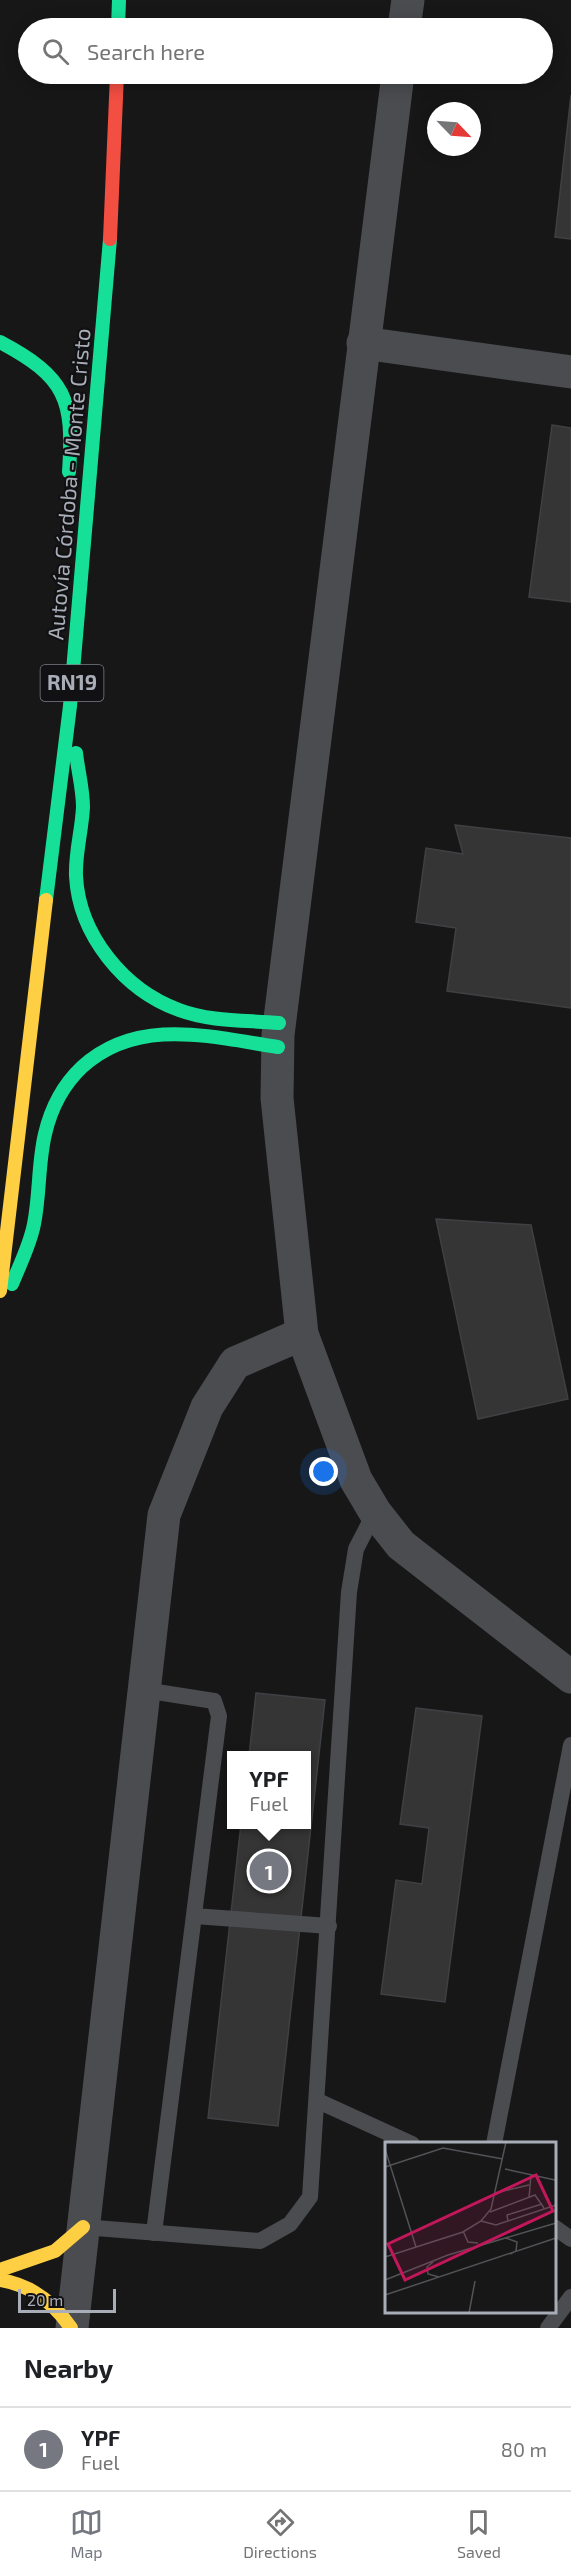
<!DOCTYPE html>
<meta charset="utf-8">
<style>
body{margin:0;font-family:"Exo 2",sans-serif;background:#f6f6f6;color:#202124}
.compass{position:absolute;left:427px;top:102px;width:54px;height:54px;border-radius:50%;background:#fff;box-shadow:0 3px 15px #0003;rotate:115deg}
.scale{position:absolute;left:18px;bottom:15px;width:98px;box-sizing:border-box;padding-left:6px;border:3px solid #a8adb8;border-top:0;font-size:16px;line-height:21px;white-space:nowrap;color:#a8adb8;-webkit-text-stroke:4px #111113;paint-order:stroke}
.you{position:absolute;left:324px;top:1472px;width:21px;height:21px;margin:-15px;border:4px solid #fff;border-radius:50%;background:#1a73e8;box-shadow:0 0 0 9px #1a73e833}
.badge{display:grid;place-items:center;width:39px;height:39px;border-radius:50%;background:#757880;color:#fff;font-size:20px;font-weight:700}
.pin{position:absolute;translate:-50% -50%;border:3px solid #fff;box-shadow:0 2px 6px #0006}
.popup{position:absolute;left:227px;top:1751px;width:84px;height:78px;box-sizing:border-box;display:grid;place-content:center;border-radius:0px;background:#fff;filter:drop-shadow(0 2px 4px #0005);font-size:20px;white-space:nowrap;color:#757577}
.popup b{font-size:22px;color:#202124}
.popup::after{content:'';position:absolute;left:50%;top:100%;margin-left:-12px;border:12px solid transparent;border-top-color:#fff}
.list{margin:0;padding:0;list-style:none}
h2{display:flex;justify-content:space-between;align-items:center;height:78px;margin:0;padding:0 24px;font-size:26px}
h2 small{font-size:20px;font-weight:400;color:#757577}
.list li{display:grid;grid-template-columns:39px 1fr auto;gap:18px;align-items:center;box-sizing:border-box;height:84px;padding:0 24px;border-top:2px solid #e0e0e0}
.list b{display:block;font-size:22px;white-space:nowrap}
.list p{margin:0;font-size:20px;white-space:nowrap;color:#757577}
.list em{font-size:20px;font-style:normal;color:#757577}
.icon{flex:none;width:33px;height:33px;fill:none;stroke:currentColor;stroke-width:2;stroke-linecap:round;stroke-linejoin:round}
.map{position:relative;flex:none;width:571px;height:2328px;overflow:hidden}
.search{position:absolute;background:#fff;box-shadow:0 3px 15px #0003;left:18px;right:18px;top:18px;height:66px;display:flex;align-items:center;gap:15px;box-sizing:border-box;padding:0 21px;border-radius:33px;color:#757577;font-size:22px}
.sheet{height:162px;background:#fff}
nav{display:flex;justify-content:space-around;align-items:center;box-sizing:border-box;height:84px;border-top:2px solid #e0e0e0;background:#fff;font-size:16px;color:#757577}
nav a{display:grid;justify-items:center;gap:3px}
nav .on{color:#757880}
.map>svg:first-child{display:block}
</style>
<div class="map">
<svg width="571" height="2328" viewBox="0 0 571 2328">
<rect width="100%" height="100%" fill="#171717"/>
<g fill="#353536" stroke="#3f4043" stroke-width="1.5">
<polygon points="571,95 571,239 555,237"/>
<polygon points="552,425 571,428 571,602 529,597"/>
<polygon points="455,825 571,838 571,1008 447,991 456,928 416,922 426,848 463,854"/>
<polygon points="436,1219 531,1225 568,1399 478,1419"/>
<polygon points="256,1693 325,1700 278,2126 208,2118 241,1824 306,1824 306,1756 249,1756"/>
<polygon points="416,1708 482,1716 445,2002 381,1994 396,1880 422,1884 429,1828 400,1824"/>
</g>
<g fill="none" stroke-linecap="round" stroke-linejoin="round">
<g stroke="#4b4c50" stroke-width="16">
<polyline points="144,1690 214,1701 219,1716 154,2233"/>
<polyline points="194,1916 329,1926"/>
<polyline points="318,2101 412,2144"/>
<polyline points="494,2144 571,1745"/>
<polyline points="83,2227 260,2241 290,2224 310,2197 349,1592 356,1549 375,1512"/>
<polyline points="554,2227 571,2239"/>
<polyline points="548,2328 571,2297"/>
</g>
<g stroke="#4b4c50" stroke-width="33">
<polyline points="404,28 408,0"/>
<polyline points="398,74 278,1035 277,1098 302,1334 356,1480 375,1512 401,1545 571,1677"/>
<polyline points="363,343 571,372"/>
<polyline points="72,2328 164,1515 207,1407 235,1363 302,1334"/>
</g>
<g stroke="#16e098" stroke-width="14">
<polyline points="118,28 119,0"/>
<path d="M 0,342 C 66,377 74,399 69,472"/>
<path d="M 76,753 C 78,771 83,789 83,807 C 82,830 75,853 76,876 C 79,935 124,990 179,1010 C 211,1022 246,1020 279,1023"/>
<polyline points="46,900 70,706 110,239"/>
<path d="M 12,1284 C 20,1264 30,1245 34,1224 C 40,1194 38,1163 45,1134 C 51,1108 63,1085 82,1067 C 138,1016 211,1037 278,1047"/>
</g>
<g stroke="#ffcf43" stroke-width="14">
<polyline points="0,1291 46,900"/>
<polyline points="0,2270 55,2251 83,2227"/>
<path d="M 0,2280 C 31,2285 54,2303 71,2328"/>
</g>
<polyline stroke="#f24e42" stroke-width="14" points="110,239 117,74"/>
</g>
<g text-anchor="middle" stroke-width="4.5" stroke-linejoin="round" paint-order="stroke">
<rect fill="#111113" stroke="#7b7e86" stroke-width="1.5" x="40.5" y="665" width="63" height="36" rx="4.5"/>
<g font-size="21" font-weight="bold" fill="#a8adb8">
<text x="72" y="690">RN19</text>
</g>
<g font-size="22" fill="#a8adb8" stroke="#111113">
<text transform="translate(69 484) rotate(-85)" y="8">Autovía Córdoba - Monte Cristo</text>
</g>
</g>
<g transform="translate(385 2142)">
<rect width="171" height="171" fill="#171717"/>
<path fill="none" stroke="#515357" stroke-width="1.5" d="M 0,7 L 31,105M 0,25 L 58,6 L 118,17M 120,27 L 170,38M 110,51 L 144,43M 144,56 L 146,33M 105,70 L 150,53 L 159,66M 96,79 L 111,83 L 171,63M 123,79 L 122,73 L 157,62M 78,89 L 83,100 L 93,101M 121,96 L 132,100 L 131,109 L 125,112M 0,115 L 78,90 L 96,79 L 106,67 L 121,0M 48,120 L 42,125 L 43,132 L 54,135M 0,138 L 63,113 L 171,81M 0,153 L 171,96M 84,171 L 90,139"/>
<path fill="#c2185b" fill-opacity="0.15" stroke="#c2185b" stroke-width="3" d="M 151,33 L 168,69 L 20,138 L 3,102 Z"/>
<rect width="171" height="171" fill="none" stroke="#a8adb8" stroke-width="3"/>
</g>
</svg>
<svg class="compass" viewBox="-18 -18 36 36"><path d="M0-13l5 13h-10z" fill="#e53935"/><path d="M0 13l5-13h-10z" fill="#757577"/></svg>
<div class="scale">20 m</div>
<div class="you"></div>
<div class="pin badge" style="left:269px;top:1871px">1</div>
<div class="popup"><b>YPF</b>Fuel</div>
<div class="search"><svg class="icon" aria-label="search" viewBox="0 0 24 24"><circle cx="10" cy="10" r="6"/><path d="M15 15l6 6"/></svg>Search here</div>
</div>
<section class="sheet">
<h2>Nearby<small></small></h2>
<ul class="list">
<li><span class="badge">1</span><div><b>YPF</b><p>Fuel</p></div><em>80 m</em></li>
</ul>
</section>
<nav>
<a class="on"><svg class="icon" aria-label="map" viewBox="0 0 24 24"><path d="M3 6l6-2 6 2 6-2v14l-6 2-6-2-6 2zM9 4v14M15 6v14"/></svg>Map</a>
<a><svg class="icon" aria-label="directions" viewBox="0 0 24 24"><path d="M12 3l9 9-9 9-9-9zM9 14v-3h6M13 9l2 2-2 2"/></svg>Directions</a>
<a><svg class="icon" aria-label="saved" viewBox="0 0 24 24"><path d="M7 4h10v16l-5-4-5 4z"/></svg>Saved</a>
</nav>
